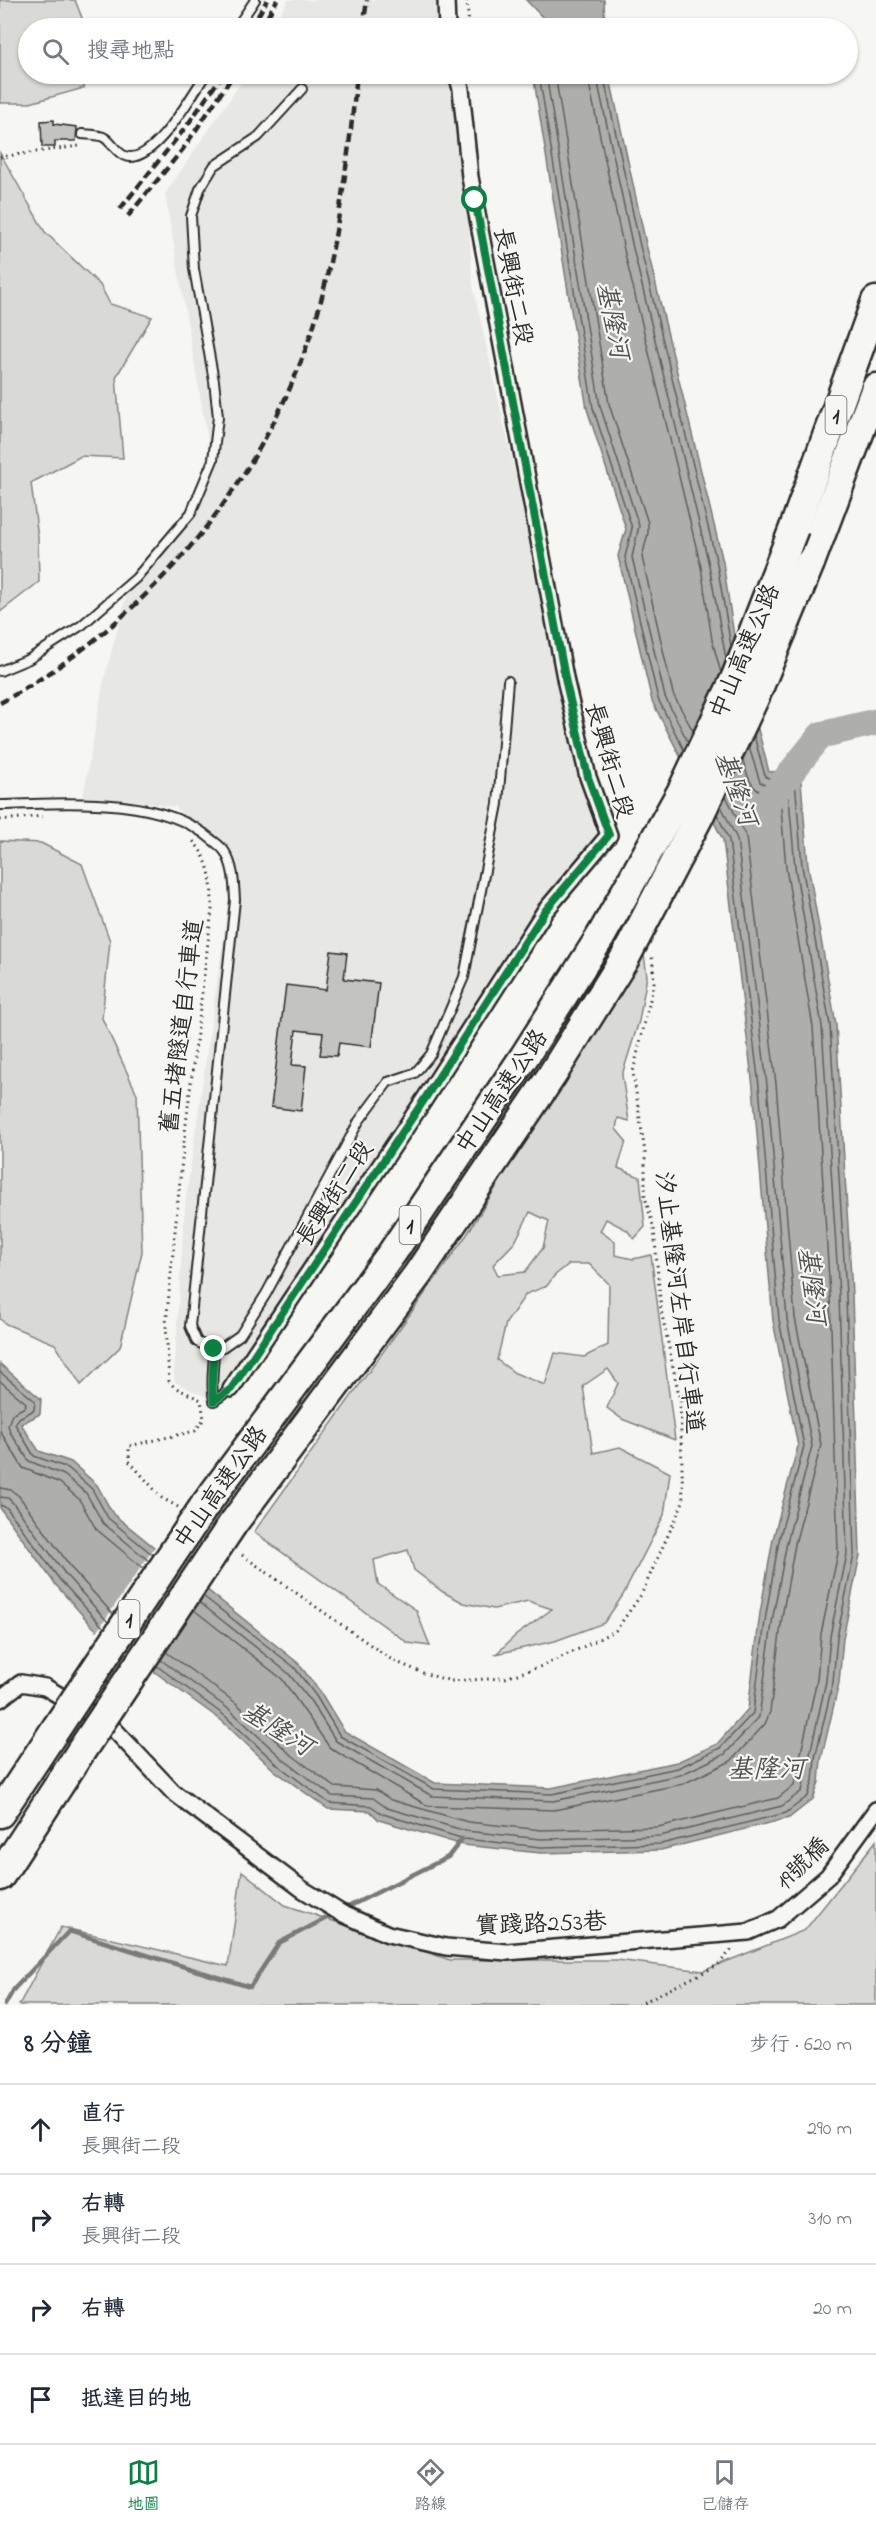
<!DOCTYPE html>
<html lang="zh-TW">
<meta charset="utf-8">
<style>
body{margin:0;font-family:"Indie Flower","LXGW WenKai TC",sans-serif;background:#f6f6f7;color:#1f2937}
.stop{position:absolute;width:18px;height:18px;margin:-14px;border:4px solid #0b8043;border-radius:50%;background:#fff}
.stop.end{background:#0b8043;border-color:#fff;box-shadow:0 2px 6px #0008}
.list{margin:0;padding:0;list-style:none}
h2{display:flex;justify-content:space-between;align-items:center;height:78px;margin:0;padding:0 24px;font-size:26px}
h2 small{font-size:20px;font-weight:400;color:#747a83}
.list li{display:grid;grid-template-columns:39px 1fr auto;gap:18px;align-items:center;box-sizing:border-box;height:90px;padding:0 24px;border-top:2px solid #e0e1e3}
.list b{display:block;font-size:22px;white-space:nowrap}
.list p{margin:0;font-size:20px;white-space:nowrap;color:#747a83}
.list em{font-size:20px;font-style:normal;color:#747a83}
.icon{flex:none;width:33px;height:33px;fill:none;stroke:currentColor;stroke-width:2;stroke-linecap:round;stroke-linejoin:round}
.map{position:relative;flex:none;width:876px;height:2005px;overflow:hidden}
.search{position:absolute;background:#fff;box-shadow:0 2px 4px #0004;left:18px;right:18px;top:18px;height:66px;display:flex;align-items:center;gap:15px;box-sizing:border-box;padding:0 21px;border-radius:33px;color:#747a83;font-size:22px}
.sheet{height:438px;background:#fff}
nav{display:flex;justify-content:space-around;align-items:center;box-sizing:border-box;height:84px;border-top:2px solid #e0e1e3;background:#fff;font-size:16px;color:#747a83}
nav a{display:grid;justify-items:center;gap:3px}
nav .on{color:#0b8043}
.map>svg:first-child{display:block}
</style>
<div class="map">
<svg width="876" height="2005" viewBox="0 0 876 2005">
<rect width="100%" height="100%" fill="#f6f6f2"/>
<filter id="ink" filterUnits="userSpaceOnUse"><feTurbulence type="fractalNoise" baseFrequency=".0167" numOctaves="2"/><feDisplacementMap in="SourceGraphic" scale="12" xChannelSelector="R" yChannelSelector="G"/><feConvolveMatrix kernelMatrix="1 2 1 2 8 2 1 2 1" color-interpolation-filters="sRGB"/></filter>
<g filter="url(#ink)">
<g fill="#e7e7e3">
<polygon points="288,0 437,0 437,28 272,28"/>
<polygon points="247,74 450,74 463,139 473,287 550,629 573,745 598,839 237,1393 214,1401 175,1382 174,1372 185,1205 231,885 220,854 198,827 175,807 135,801 82,803 103,684 131,578 189,518 209,447 165,194"/>
</g>
<g fill="#d9d9d5" stroke="#828280" stroke-width="1.5" fill-rule="evenodd">
<polygon points="0,0 75,0 86,28 28,28 28,74 87,74 84,88 30,103 0,103"/>
<polygon points="0,153 45,232 100,285 110,304 152,317 116,377 123,458 81,456 31,483 38,538 39,582 0,612"/>
<polygon points="0,841 41,843 82,864 110,941 102,1018 137,1094 142,1252 120,1347 81,1385 55,1344 6,1324 0,1319"/>
<path d="M 643,948 L 647,976 L 639,1021 L 622,1075 L 629,1121 L 618,1118 L 616,1129 L 626,1141 L 618,1168 L 640,1177 L 645,1227 L 634,1239 L 627,1230 L 606,1219 L 600,1231 L 615,1242 L 615,1255 L 633,1259 L 651,1255 L 675,1440 L 622,1419 L 607,1408 L 618,1383 L 608,1369 L 583,1386 L 593,1453 L 620,1447 L 670,1473 L 664,1515 L 623,1595 L 604,1623 L 555,1641 L 496,1654 L 515,1636 L 552,1609 L 528,1601 L 494,1609 L 464,1603 L 443,1592 L 414,1570 L 408,1550 L 374,1560 L 378,1584 L 416,1610 L 430,1646 L 408,1643 L 254,1532 L 466,1236 ZM 530,1212 L 549,1221 L 543,1248 L 525,1272 L 498,1275 L 493,1265 L 515,1242 ZM 569,1264 L 589,1264 L 609,1284 L 608,1345 L 584,1357 L 555,1353 L 545,1385 L 515,1373 L 497,1360 L 506,1323 L 526,1294 L 547,1286 L 554,1276 Z"/>
<polygon points="876,1841 876,2005 19,2005 61,1927 228,1966 242,1871 285,1905 450,1960 617,1960 703,1971 805,1930"/>
</g>
<g fill="#aeaeab" stroke="#7a7a78" stroke-width="1.5">
<polygon points="526,0 604,0 605,28 542,28 544,19"/>
<polygon points="533,74 609,74 646,244 723,562 734,636 769,772 800,770 808,865 836,1025 852,1294 860,1555 843,1638 839,1683 821,1760 819,1782 813,1799 789,1818 661,1850 541,1853 463,1845 379,1820 370,1811 328,1809 275,1771 222,1721 93,1627 55,1584 0,1508 0,1364 41,1399 40,1414 21,1424 39,1451 71,1462 97,1485 113,1514 298,1663 321,1693 344,1731 435,1783 551,1788 677,1762 717,1744 748,1709 760,1613 773,1539 798,1446 773,1321 753,1087 723,840 652,701 618,556 626,529 587,409"/>
</g>
<polygon fill="#f6f6f2" points="156,1545 202,1583 145,1669 96,1633"/>
<g fill="none" stroke-linecap="round" stroke-linejoin="round">
<g stroke="#5f5f5e" stroke-width="1.5">
<polyline points="539,74 593,408 632,528 625,557 658,699 684,750"/>
<polyline points="546,74 600,406 639,526 632,557 665,697 688,742"/>
<polyline points="555,74 609,404 648,523 648,533 642,557 673,694 693,731"/>
<polyline points="587,74 624,250 701,567 712,640 721,673"/>
<polyline points="596,74 633,248 709,565 726,659"/>
<polyline points="603,74 640,246 717,564 731,646"/>
<polyline points="0,1372 35,1401 34,1410 19,1418 15,1424 34,1456 68,1468 92,1489 108,1518 153,1555"/>
<polyline points="0,1381 26,1403 25,1407 12,1414 8,1425 10,1432 29,1461 64,1475 86,1493 103,1523 149,1561"/>
<polyline points="0,1431 23,1468 60,1483 79,1499 96,1529 144,1569"/>
<polyline points="0,1488 11,1490 19,1496 73,1570 113,1614"/>
<polyline points="0,1497 8,1498 13,1503 66,1575 108,1622"/>
<polyline points="0,1505 7,1508 60,1580 104,1628"/>
<polyline points="203,1596 294,1667 316,1696 340,1736 434,1789 552,1794 678,1768 720,1748 753,1713 766,1614 779,1540 804,1446 779,1320 759,1086 729,840 717,814"/>
<polyline points="199,1602 288,1673 310,1700 336,1741 432,1796 553,1801 680,1775 725,1754 759,1717 773,1616 787,1542 812,1446 787,1319 767,1085 737,839 721,806"/>
<polyline points="194,1610 282,1679 330,1748 428,1806 554,1810 683,1784 731,1761 765,1724 770,1712 782,1617 795,1544 821,1445 795,1318 776,1084 746,837 726,796"/>
<path d="M 166,1652 L 236,1703 L 289,1753 L 335,1787 L 376,1790 L 391,1800 L 468,1822 L 541,1830 L 658,1827 L 778,1798 L 794,1785 L 817,1679 L 821,1634 L 838,1553 L 830,1295 L 813,1027 L 786,868 L 780,797 L 778,795 C 753,796 748,781 743,760"/>
<polyline points="161,1660 230,1710 284,1760 332,1796 373,1798 387,1808 466,1831 541,1839 660,1836 782,1806 802,1791 826,1681 830,1636 847,1554 839,1295 822,1026 795,867 788,787 786,785 769,786 760,782 749,747"/>
<polyline points="157,1666 225,1716 279,1766 329,1803 371,1806 383,1814 464,1839 541,1847 661,1844 786,1813 808,1796 813,1781 815,1758 833,1682 837,1637 854,1555 846,1295 830,1025 802,866 795,779 793,777 770,779 765,776 754,736"/>
</g>
<g stroke="#7a7a78" stroke-width="4.5">
<polyline points="344,1909 448,1857 462,1839"/>
<polyline points="5,2005 14,1989 69,1931 250,1987 279,1943 336,1913"/>
</g>
<polyline stroke="#aeaeab" stroke-width="27" points="769,800 821,735 876,722"/>
</g>
<g fill="#c3c3c0" stroke="#2b2b2b" stroke-width="1.5">
<polygon points="54,120 54,124 77,127 76,141 55,141 55,147 42,147 41,121"/>
<polygon points="331,951 347,953 344,979 379,983 371,1047 339,1043 337,1056 320,1055 323,1033 296,1030 292,1065 306,1066 301,1111 271,1107 286,985 326,990"/>
</g>
<g fill="none" stroke-linecap="round" stroke-linejoin="round">
<defs>
<g id="service">
<polyline points="236,28 255,0"/>
<path d="M 82,134 C 88,135 99,134 105,138 C 112,143 117,153 125,156 C 153,166 193,93 206,74"/>
<polyline points="0,671 29,659 82,625 136,578 191,513 213,460 218,417 214,381 194,269 191,216 200,189 214,166 258,137 302,89"/>
<path d="M 0,805 C 64,803 161,795 211,839 C 216,843 222,847 225,852 C 234,867 234,883 235,900 L 190,1326 L 197,1342 L 214,1349 L 223,1347 L 240,1335 L 266,1294 L 359,1121 L 388,1082 L 415,1073 L 431,1054 L 464,977 L 498,804 L 508,681"/>
<path d="M 214,1349 C 214,1367 210,1383 214,1401 L 231,1389"/>
</g>
<g id="minor">
<polyline points="446,0 447,28"/>
<polyline points="231,1389 424,1100 545,911 609,835 588,777 566,683 470,177 461,89 457,74"/>
<polyline points="0,1699 21,1683 45,1687 110,1725 173,1792 302,1889 341,1913 388,1934 446,1947 507,1952 748,1932 778,1919 828,1876 876,1810"/>
</g>
<g id="motorway">
<polyline points="794,528 876,301"/>
<polyline points="810,563 876,388"/>
<polyline points="205,1505 392,1253 524,1057 601,936"/>
<polyline points="232,1525 418,1274 552,1075 625,958"/>
<polyline points="0,1813 53,1733"/>
<polyline points="0,1876 81,1751"/>
</g>
</defs>
<use href="#service" stroke="#2b2b2b" stroke-width="12"/>
<use href="#minor" stroke="#2b2b2b" stroke-width="20"/>
<use href="#motorway" stroke="#2b2b2b" stroke-width="33"/>
<g stroke="#2b2b2b" stroke-width="3" stroke-dasharray="1.5 4.5" stroke-linecap="butt">
<polyline points="467,0 469,28"/>
<polyline points="0,157 79,146 80,144"/>
<polyline points="0,820 43,816"/>
<path d="M 178,1507 L 162,1498 L 129,1461 L 129,1446 L 195,1431 L 204,1419 L 201,1400 L 174,1387 L 169,1381 L 166,1324 L 183,1149 L 212,909 C 212,883 211,861 193,841"/>
<polyline points="242,1555 392,1660 423,1673 451,1681 505,1678 542,1666 581,1648 616,1630 641,1595 683,1502 680,1400 661,1310 654,1229 645,1197 645,1153 633,1072 654,983 652,955"/>
<polyline points="638,2005 718,1965 734,1947"/>
</g>
<use href="#service" stroke="#f6f6f2" stroke-width="8"/>
<use href="#minor" stroke="#f6f6f2" stroke-width="15"/>
<use href="#motorway" stroke="#f6f6f2" stroke-width="28"/>
<g stroke="#2b2b2b" stroke-width="4.5" stroke-dasharray="9 4.5" stroke-linecap="butt">
<polyline points="251,28 267,0"/>
<polyline points="261,28 277,0"/>
<polyline points="363,28 367,0"/>
<polyline points="120,209 186,127 223,74"/>
<polyline points="128,216 183,149 234,74"/>
<path d="M 0,703 C 160,615 287,456 327,276 C 342,209 350,141 357,74"/>
</g>
<defs>
<g id="motorway-bridge">
<polyline points="601,936 683,789 736,677 794,528"/>
<polyline points="625,958 699,816 756,694 810,563"/>
<polyline points="53,1733 205,1505"/>
<polyline points="81,1751 232,1525"/>
</g>
</defs>
<use href="#motorway-bridge" stroke="#2b2b2b" stroke-width="33" stroke-linecap="butt"/>
<use href="#motorway-bridge" stroke="#f6f6f2" stroke-width="28"/>
</g>
</g>
<g fill="none" stroke-linecap="round" stroke-linejoin="round" filter="url(#ink)">
<path stroke="#0b8043" stroke-width="8" d="M 214,1349 C 214,1367 210,1383 214,1401 L 231,1389 L 246,1367 L 424,1100 L 545,911 L 609,835 L 588,777 L 566,683 L 475,200"/>
</g>
<g text-anchor="middle" stroke-width="4.5" stroke-linejoin="round" paint-order="stroke">
<g fill="#f6f6f2" stroke="#686867" stroke-width="1.5">
<rect x="825.5" y="396" width="21" height="38" rx="4.5"/>
<rect x="399.5" y="1206" width="21" height="38" rx="4.5"/>
<rect x="118.5" y="1600" width="21" height="38" rx="4.5"/>
</g>
<g font-size="22" font-weight="bold" fill="#2b2b2b">
<text x="836" y="423">1</text>
<text x="410" y="1233">1</text>
<text x="129" y="1627">1</text>
</g>
<g font-size="24" fill="#2b2b2b" stroke="#f6f6f2">
<text transform="translate(514 286) rotate(79)" y="8">長興街二段</text>
<text transform="translate(744 651) rotate(-67)" y="8">中山高速公路</text>
<text transform="translate(610 760) rotate(74)" y="8">長興街二段</text>
<text transform="translate(181 1026) rotate(-83)" y="8">舊五堵隧道自行車道</text>
<text transform="translate(501 1091) rotate(-56)" y="8">中山高速公路</text>
<text transform="translate(334 1193) rotate(-57)" y="8">長興街二段</text>
<text transform="translate(680 1302) rotate(83)" y="8">汐止基隆河左岸自行車道</text>
<text transform="translate(220 1487) rotate(-55)" y="8">中山高速公路</text>
<text transform="translate(802 1863) rotate(-45)" y="8">19號橋</text>
<text transform="translate(541 1923) rotate(-2)" y="8">實踐路253巷</text>
</g>
<g font-size="26" font-style="italic" fill="#525251" stroke="#f6f6f2">
<text transform="translate(614 320) rotate(79)" y="9">基隆河</text>
<text transform="translate(737 788) rotate(70)" y="9">基隆河</text>
<text transform="translate(813 1285) rotate(83)" y="9">基隆河</text>
<text transform="translate(278 1728) rotate(32)" y="9">基隆河</text>
<text x="766" y="1777">基隆河</text>
</g>
</g>
</svg>
<div class="stop" style="left:475px;top:200px"></div>
<div class="stop end" style="left:214px;top:1349px"></div>
<div class="search"><svg class="icon" aria-label="search" viewBox="0 0 24 24"><circle cx="10" cy="10" r="6"/><path d="M15 15l6 6"/></svg>搜尋地點</div>
</div>
<section class="sheet">
<h2>8 分鐘<small>步行 · 620 m</small></h2>
<ul class="list">
<li><svg class="icon" aria-label="ahead" viewBox="0 0 24 24"><path d="M12 20V5M6 11l6-6 6 6"/></svg><div><b>直行</b><p>長興街二段</p></div><em>290 m</em></li>
<li><svg class="icon" aria-label="right" viewBox="0 0 24 24"><path d="M7 20v-9h11M14 6l5 5-5 5"/></svg><div><b>右轉</b><p>長興街二段</p></div><em>310 m</em></li>
<li><svg class="icon" aria-label="right" viewBox="0 0 24 24"><path d="M7 20v-9h11M14 6l5 5-5 5"/></svg><div><b>右轉</b></div><em>20 m</em></li>
<li><svg class="icon" aria-label="arrive" viewBox="0 0 24 24"><path d="M6 21V4h12l-3 4 3 4H6"/></svg><div><b>抵達目的地</b></div></li>
</ul>
</section>
<nav>
<a class="on"><svg class="icon" aria-label="map" viewBox="0 0 24 24"><path d="M3 6l6-2 6 2 6-2v14l-6 2-6-2-6 2zM9 4v14M15 6v14"/></svg>地圖</a>
<a><svg class="icon" aria-label="directions" viewBox="0 0 24 24"><path d="M12 3l9 9-9 9-9-9zM9 14v-3h6M13 9l2 2-2 2"/></svg>路線</a>
<a><svg class="icon" aria-label="saved" viewBox="0 0 24 24"><path d="M7 4h10v16l-5-4-5 4z"/></svg>已儲存</a>
</nav>
